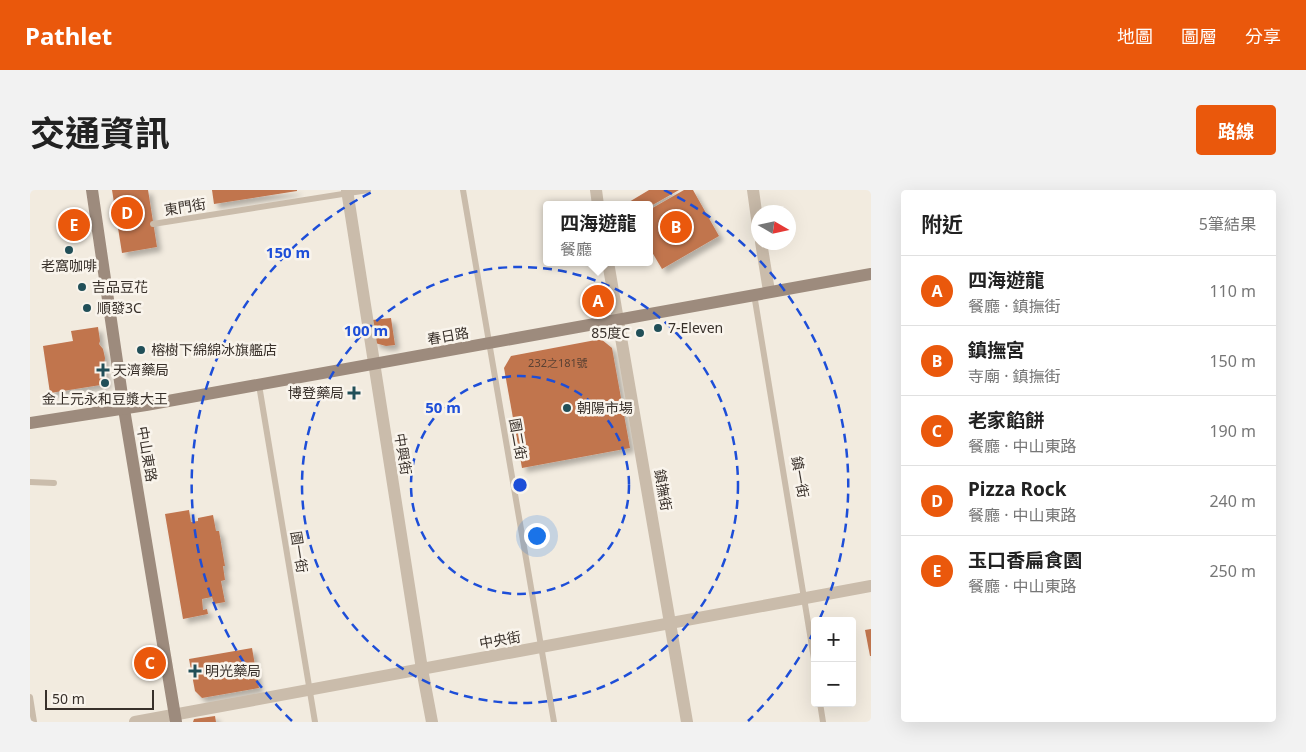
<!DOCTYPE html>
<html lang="zh-TW">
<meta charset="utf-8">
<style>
body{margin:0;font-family:"Noto Sans","Noto Sans TC",sans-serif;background:#f2f2f2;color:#222}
.controls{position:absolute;right:15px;bottom:15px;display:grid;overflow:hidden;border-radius:5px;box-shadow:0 5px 20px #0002}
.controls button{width:45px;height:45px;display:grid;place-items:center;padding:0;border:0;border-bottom:1px solid #e0e0e0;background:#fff;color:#222;font:25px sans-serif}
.compass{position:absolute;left:721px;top:15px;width:45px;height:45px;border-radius:50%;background:#fff;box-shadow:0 5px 20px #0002;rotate:99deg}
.scale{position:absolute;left:15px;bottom:12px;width:109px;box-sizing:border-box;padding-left:5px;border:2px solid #38302a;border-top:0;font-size:14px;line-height:18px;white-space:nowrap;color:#38302a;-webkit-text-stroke:4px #f9f4ec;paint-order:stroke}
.you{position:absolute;left:506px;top:345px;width:18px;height:18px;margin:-12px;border:4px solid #fff;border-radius:50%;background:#1a73e8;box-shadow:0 0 0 8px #1a73e833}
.badge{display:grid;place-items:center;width:32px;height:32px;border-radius:50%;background:#ea580c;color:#fff;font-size:16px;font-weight:700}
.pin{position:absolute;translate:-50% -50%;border:2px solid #fff;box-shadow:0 1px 5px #0006}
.popup{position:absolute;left:513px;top:11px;width:110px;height:65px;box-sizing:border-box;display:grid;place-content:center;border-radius:5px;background:#fff;filter:drop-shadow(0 1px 4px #0005);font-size:16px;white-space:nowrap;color:#767676}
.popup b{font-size:19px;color:#222}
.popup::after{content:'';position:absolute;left:50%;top:100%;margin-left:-10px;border:10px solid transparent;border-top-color:#fff}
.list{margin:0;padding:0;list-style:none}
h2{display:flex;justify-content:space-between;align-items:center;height:65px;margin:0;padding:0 20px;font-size:21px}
h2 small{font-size:16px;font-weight:400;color:#767676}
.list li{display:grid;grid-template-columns:32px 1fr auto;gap:15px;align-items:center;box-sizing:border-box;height:70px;padding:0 20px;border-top:1px solid #e0e0e0}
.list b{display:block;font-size:19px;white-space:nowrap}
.list p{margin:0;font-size:16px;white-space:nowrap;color:#767676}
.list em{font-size:16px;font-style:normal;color:#767676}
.map{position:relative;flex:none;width:841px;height:532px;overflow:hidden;border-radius:5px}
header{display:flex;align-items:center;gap:30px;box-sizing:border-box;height:70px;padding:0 25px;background:#ea580c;color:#fff}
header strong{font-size:24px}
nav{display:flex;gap:28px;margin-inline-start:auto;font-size:18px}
.intro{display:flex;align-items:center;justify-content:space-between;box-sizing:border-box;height:120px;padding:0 30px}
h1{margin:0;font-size:35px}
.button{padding:12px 22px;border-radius:5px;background:#ea580c;color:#fff;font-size:18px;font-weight:700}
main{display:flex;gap:30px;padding:0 30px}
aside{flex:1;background:#fff;border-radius:5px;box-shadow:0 5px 20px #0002}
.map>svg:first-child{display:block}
</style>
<header>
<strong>Pathlet</strong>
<nav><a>地圖</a><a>圖層</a><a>分享</a></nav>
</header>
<div class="intro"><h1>交通資訊</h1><a class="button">路線</a></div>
<main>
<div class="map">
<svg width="841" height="532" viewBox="0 0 841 532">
<defs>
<filter id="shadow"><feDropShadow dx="4.5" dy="4.5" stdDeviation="2.5" flood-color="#0004"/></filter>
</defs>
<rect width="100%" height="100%" fill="#f2ebdf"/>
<g fill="#c1744e" filter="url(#shadow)">
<polygon points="82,0 118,0 127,57 92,63"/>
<polygon points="182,0 267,0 267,1 184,14"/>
<polygon points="619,0 649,0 619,17 619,15 601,15 599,12"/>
<polygon points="654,0 663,0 689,46 632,79 619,57 619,20"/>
<polygon points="361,128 365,155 356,156 345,153 342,130"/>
<polygon points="68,137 70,151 69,154 73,159 75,168 74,176 77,194 20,203 13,156 43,151 41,141"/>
<polygon points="571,149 582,158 600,258 492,278 474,178 481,166"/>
<polygon points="159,320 161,332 168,331 168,328 183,325 186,341 189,341 195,376 193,376 195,390 191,391 195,412 184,414 182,407 172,409 173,420 177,419 178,424 153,429 135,324"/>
<polygon points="841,439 841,466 840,466 835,440"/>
<polygon points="222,458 229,498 172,508 165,501 159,469"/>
<polygon points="185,526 186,532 163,532 164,529"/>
</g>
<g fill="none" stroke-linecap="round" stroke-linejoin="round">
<g stroke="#cabcab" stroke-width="6">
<polyline points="433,0 524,532"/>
<polyline points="123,34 338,0"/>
<polyline points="724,104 785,475"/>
<polyline points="229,195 285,532"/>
<polyline points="0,292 24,293"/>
<polyline points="0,507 4,532"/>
<polyline points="790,513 793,532"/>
</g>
<g stroke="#cabcab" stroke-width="12">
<polyline points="317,0 392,479 402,532"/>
<polyline points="566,0 568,15"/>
<polyline points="723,0 728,36"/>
<polyline points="731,52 739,101"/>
<polyline points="578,72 657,532"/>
<polyline points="105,532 841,396"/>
</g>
<g stroke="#9d8b7d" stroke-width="12">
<polyline points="62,0 94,219 146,532"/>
<polyline points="0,233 116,215 841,84"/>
</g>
</g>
<g fill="none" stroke="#1d4ed8" stroke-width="2.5" stroke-dasharray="9 6">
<circle cx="490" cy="295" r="109"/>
<circle cx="490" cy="295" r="218"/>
<path d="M784 441A328 328 0 0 1 718 531M262 531A328 328 0 0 1 346 0M634 0A328 328 0 0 1 790 428"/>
</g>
<g fill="#214f58" stroke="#f9f4ec" stroke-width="2">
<circle cx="39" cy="60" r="5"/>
<circle cx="52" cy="97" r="5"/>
<circle cx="57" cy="118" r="5"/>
<circle cx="628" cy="138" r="5"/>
<circle cx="610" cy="143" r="5"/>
<circle cx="111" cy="160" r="5"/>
<path d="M70.5 172.5h5v5h5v5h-5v5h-5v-5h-5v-5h5z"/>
<circle cx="75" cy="193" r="5"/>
<path d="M321.5 195.5h5v5h5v5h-5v5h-5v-5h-5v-5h5z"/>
<circle cx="537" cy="218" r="5"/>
<path d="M162.5 473.5h5v5h5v5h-5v5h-5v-5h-5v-5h5z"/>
</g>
<g text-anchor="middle" stroke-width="5" stroke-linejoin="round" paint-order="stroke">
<g font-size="11" fill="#5a4133">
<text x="528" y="177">232之181號</text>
</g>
<g font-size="14" fill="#38302a" stroke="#f9f4ec">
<text transform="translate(155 17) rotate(-9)" y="5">東門街</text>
<text transform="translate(418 146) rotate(-10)" y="5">春日路</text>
<text transform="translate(488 249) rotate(80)" y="5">園二街</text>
<text transform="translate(117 264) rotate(80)" y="5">中山東路</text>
<text transform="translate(373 264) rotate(81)" y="5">中興街</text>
<text transform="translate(770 287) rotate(80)" y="5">鎮一街</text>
<text transform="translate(633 300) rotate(80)" y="5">鎮撫街</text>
<text transform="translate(269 362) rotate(81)" y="5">園一街</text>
<text transform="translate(470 450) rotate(-10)" y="5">中央街</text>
</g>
<g font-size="14" fill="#38302a" stroke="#f9f4ec" text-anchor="start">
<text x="39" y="81" text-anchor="middle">老窩咖啡</text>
<text x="62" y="102">吉品豆花</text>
<text x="67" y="123">順發3C</text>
<text x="638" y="143">7-Eleven</text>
<text x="600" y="148" text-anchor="end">85度C</text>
<text x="121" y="165">榕樹下綿綿冰旗艦店</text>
<text x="83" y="185">天濟藥局</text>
<text x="314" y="208" text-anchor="end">博登藥局</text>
<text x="75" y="214" text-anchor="middle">金上元永和豆漿大王</text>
<text x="547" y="223">朝陽市場</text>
<text x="175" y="486">明光藥局</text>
</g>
</g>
<circle cx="490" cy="295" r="8" fill="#1d4ed8" stroke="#f9f4ec" stroke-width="2.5"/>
<g font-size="15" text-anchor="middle" font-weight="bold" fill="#1d4ed8" stroke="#f9f4ec" stroke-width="5" stroke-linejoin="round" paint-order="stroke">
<text x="258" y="68">150 m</text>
<text x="336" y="146">100 m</text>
<text x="413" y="223">50 m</text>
</g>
</svg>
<div class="controls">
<button>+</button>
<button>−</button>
</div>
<svg class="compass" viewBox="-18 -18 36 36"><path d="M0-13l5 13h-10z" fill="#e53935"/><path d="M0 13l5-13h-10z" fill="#767676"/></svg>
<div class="scale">50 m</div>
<div class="you"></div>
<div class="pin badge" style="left:568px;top:111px">A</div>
<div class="popup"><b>四海遊龍</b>餐廳</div>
<div class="pin badge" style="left:646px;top:37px">B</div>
<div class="pin badge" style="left:120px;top:473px">C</div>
<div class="pin badge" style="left:97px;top:23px">D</div>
<div class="pin badge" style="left:44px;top:35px">E</div>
</div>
<aside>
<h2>附近<small>5筆結果</small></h2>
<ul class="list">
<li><span class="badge">A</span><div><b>四海遊龍</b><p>餐廳 · 鎮撫街</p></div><em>110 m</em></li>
<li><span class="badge">B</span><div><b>鎮撫宮</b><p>寺廟 · 鎮撫街</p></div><em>150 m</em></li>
<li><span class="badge">C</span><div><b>老家餡餅</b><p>餐廳 · 中山東路</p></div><em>190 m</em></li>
<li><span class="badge">D</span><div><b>Pizza Rock</b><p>餐廳 · 中山東路</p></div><em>240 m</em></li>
<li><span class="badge">E</span><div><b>玉口香扁食園</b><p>餐廳 · 中山東路</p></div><em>250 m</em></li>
</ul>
</aside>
</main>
